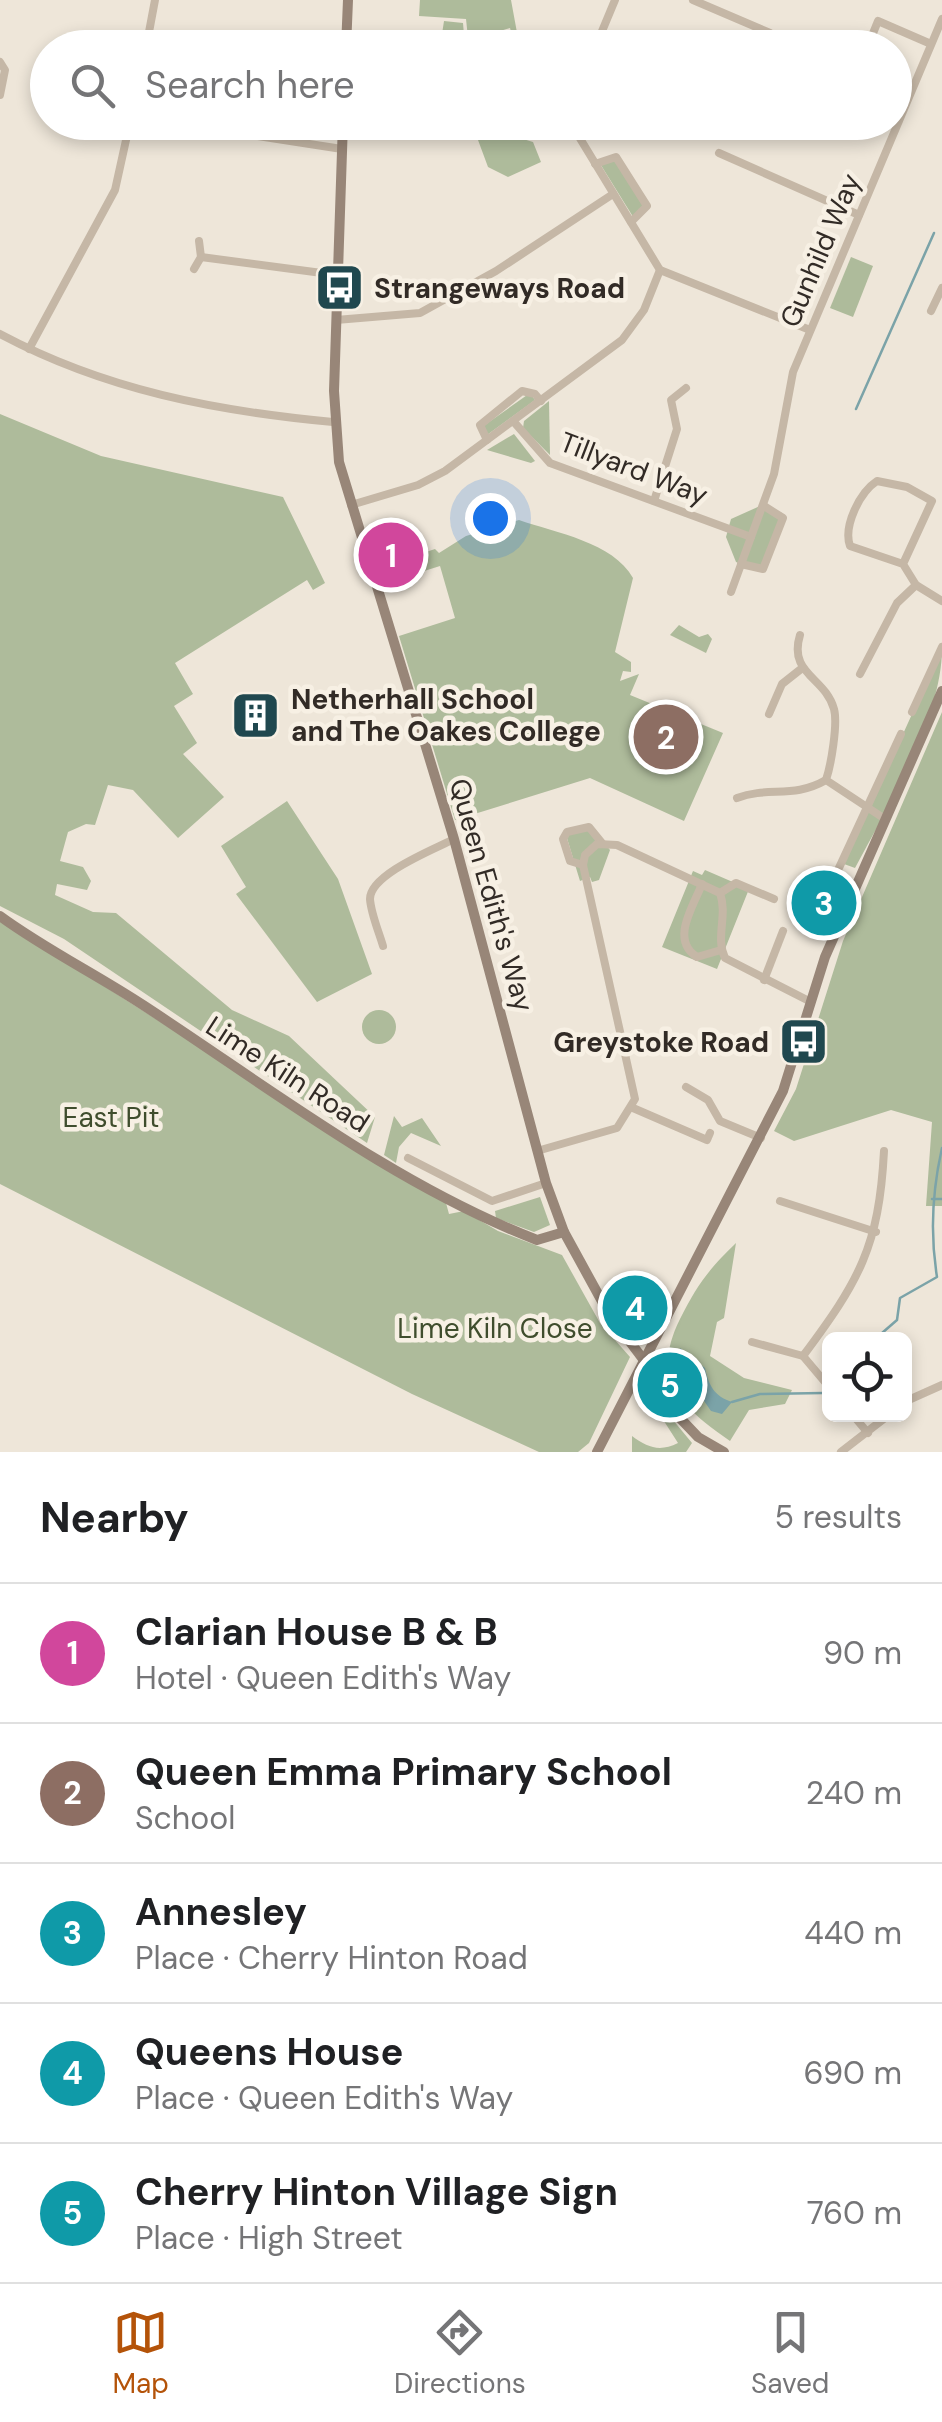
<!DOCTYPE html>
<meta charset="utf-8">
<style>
body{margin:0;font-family:"DM Sans",sans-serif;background:#f6f6f6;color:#202124}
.controls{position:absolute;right:30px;bottom:30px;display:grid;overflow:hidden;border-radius:15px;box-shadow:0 5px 15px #0003}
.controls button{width:90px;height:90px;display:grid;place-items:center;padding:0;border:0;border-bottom:2px solid #e0e0e0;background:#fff;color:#202124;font:50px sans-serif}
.you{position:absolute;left:490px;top:518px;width:35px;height:35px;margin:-25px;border:8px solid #fff;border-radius:50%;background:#1a73e8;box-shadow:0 0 0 15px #1a73e833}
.badge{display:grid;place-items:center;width:65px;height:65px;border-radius:50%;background:#b45309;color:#fff;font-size:32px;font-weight:700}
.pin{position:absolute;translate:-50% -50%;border:5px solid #fff;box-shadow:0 2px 10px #0006}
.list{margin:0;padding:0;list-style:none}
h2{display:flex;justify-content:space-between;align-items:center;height:130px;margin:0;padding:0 40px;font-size:42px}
h2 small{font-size:32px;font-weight:400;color:#757577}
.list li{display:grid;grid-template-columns:65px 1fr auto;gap:30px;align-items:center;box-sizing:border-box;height:140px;padding:0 40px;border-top:2px solid #e0e0e0}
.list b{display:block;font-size:38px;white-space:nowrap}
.list p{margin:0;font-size:32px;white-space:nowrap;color:#757577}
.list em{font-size:32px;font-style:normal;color:#757577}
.icon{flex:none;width:55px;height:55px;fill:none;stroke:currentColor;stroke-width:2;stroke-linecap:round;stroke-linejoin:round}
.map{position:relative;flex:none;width:942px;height:1452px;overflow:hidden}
.search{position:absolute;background:#fff;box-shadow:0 5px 15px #0003;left:30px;right:30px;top:30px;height:110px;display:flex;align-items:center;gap:25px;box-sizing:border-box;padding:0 35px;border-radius:55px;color:#757577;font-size:38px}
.sheet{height:830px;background:#fff}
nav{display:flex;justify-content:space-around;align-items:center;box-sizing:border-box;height:140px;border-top:2px solid #e0e0e0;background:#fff;font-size:28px;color:#757577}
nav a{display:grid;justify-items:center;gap:5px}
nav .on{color:#b45309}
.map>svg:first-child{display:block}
</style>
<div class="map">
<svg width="942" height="1452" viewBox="0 0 942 1452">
<rect width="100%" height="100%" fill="#eee6d9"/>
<g fill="#aebb9b">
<polygon points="420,0 511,0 518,38 513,39 510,28 500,31 504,47 469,47 466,19 419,16"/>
<polygon points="444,21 463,23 465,47 440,47"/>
<polygon points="441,123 497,123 510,135 533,142 541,162 508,177 488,167 478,140 443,140"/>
<polygon points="502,123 557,123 558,126 534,140 522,128 512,132"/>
<polygon points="611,156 647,205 635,220 599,162"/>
<polygon points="851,257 873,266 853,317 830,308"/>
<polygon points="530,393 535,400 487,435 482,427"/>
<polygon points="549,401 550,455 523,428 524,421"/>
<polygon points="0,414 101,456 283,497 325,583 313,590 307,580 175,663 193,694 174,706 197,743 183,754 224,797 178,838 133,790 108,785 95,825 86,824 68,832 60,861 83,867 91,881 87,890 57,884 55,895 93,912 116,913 232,1010 289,1036 375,1117 367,1143 64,939 0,906"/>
<polygon points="514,434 535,461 531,463 487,450"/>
<polygon points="760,506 782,513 759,571 736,562 726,537 731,519"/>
<path d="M 519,520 C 556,533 613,542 633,578 L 615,652 L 631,662 L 631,672 L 623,671 L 620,681 L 639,674 L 630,695 L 723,733 L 684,821 L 590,778 L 455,820 L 399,636 L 455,618 L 440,566 L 380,585 L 375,569 L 435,549 L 439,553 L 466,536 Z"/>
<polygon points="679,625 699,637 708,634 712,639 706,653 670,635"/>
<path d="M 942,648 C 942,718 888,806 855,868 L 844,864 Z"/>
<polygon points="942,712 942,1206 926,1206 932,1122 891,1110 794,1141 774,1131 796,1089 843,941"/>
<polygon points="287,801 338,879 372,974 317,1002 236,894 246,887 221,846"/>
<polygon points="583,829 597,834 610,850 599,880 592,882 590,877 580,881 566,835"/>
<polygon points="705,870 749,889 717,969 662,947 693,871 702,875"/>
<polygon points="0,920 446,1203 449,1214 464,1211 498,1231 562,1255 600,1323 630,1357 589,1443 578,1452 539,1452 412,1394 0,1184"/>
<circle cx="379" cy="1027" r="17"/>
<polygon points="394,1116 402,1127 422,1118 441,1146 411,1133 399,1147 396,1163 384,1155"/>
<polygon points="540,1197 550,1225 534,1232 496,1218 495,1211"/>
<path d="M 736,1243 L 724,1318 L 717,1322 L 710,1356 L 744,1378 L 792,1390 L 785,1404 L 749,1410 L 730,1441 C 681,1407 650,1379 680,1319 C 697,1285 709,1269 736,1243 Z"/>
<path d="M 668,1414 L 692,1443 L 686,1452 L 632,1452 L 632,1436 C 648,1448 660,1452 678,1443 L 662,1418 Z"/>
</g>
<path fill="#7ba3a8" d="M 680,1348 L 705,1368 C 709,1386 714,1396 732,1402 L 722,1414 L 711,1411 L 702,1398 L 690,1392 Z"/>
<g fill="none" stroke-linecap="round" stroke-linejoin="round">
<g stroke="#7ba3a8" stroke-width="2.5">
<polyline points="856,409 934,233"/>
<polyline points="932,1199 942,1199"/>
<path d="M 874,1340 L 897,1320 L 900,1298 L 937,1277 C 930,1234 932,1192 942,1148"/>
<polyline points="732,1402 760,1394 823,1393"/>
</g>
<g stroke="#c5b7a6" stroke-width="8">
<polyline points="693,0 770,33"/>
<polyline points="146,48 155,0"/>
<polyline points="595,48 615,0"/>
<polyline points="867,48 878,21 931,44"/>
<polyline points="0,62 5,70 0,95"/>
<polyline points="165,122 342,149"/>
<polyline points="570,122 660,270 810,330"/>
<polyline points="719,153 859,215"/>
<polyline points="595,164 616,157 647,206 631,222"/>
<polyline points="201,257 337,275"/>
<polyline points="194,269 201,257 199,241"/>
<polyline points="931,311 942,288"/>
<polyline points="336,320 420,313 496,271 613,194"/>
<path d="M 0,334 C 105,390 215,411 333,422"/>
<polyline points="29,349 115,190 130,122"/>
<polyline points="514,422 550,463 751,537"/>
<polyline points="487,440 480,425 522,391 535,394 541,401"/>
<polyline points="654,501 677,429 671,400 686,388"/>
<polyline points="351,505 418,485 445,471 622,340 644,310 660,270"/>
<polyline points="741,564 763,569 783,518 764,506"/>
<path d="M 903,564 L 932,501 L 907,487 L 877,481 C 860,492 843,526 850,546 L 903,564 L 916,585 L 942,601"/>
<polyline points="731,592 774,474 793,372 942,19"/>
<path d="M 800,635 C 788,674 825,677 834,709 C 838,724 831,765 826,780 L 885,819"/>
<polyline points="860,674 897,603 916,585"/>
<polyline points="912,712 942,647"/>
<polyline points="769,714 782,684 801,669"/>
<path d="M 737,798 C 769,786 793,799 826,780"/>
<polyline points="583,865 570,861 563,839 567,832 589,827 602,843"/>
<polyline points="838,870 901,734"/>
<path d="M 702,884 C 693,907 670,940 697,957 L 721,950"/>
<polyline points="720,893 736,883 774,899"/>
<path d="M 383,946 C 379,932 371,914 370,899 C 370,874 435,849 454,839"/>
<polyline points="764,980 783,931"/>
<polyline points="686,1087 708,1100 720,1121 761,1138"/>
<polyline points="633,1108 707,1140 710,1133"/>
<path d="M 537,1151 L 617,1128 L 635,1099 L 583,865 L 585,855 L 597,844 L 617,845 L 720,893 C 728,916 715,937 725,958 L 811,1002"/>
<polyline points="408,1158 492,1201 546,1183"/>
<polyline points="780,1201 876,1232"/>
<polyline points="752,1342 803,1356"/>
<path d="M 830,1388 L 803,1356 C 859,1281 879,1247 884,1151"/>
<polyline points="904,1402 942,1385"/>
<polyline points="852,1414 868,1433"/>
<polyline points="841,1452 890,1414"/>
</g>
<g stroke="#988678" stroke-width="10">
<polyline points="346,48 348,0"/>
<polyline points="343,122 334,391 339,462 454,839 546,1183 564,1232 609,1314 646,1363 679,1417 698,1437 724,1452"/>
<path d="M 0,916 C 45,949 96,974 143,1005 C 270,1088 395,1185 537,1240 L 564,1232"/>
<polyline points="597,1452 783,1091 825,957 942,691"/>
</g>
</g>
<defs>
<symbol id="bus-square" viewBox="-11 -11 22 22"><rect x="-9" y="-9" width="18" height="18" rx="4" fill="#20484f" stroke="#f7f0e4"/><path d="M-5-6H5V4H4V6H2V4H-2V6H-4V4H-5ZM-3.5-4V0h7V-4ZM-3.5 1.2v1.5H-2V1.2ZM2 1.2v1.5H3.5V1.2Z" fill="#fff"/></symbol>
<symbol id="building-square" viewBox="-11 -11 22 22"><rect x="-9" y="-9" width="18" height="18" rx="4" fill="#20484f" stroke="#f7f0e4"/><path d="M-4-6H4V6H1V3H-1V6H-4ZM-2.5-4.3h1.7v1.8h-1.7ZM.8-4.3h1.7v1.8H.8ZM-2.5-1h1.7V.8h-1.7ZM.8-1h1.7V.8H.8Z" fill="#fff"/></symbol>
</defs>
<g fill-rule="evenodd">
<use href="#bus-square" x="312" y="260" width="55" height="55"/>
<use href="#building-square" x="228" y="688" width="55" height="55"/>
<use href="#bus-square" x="776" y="1014" width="55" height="55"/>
</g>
<g text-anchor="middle" stroke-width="9" stroke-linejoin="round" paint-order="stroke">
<g font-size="28" fill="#322b26" stroke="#f7f0e4">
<text transform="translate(820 250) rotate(-67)" y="10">Gunhild Way</text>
<text transform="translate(634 468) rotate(21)" y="10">Tillyard Way</text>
<text transform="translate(492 895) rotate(74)" y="10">Queen Edith's Way</text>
<text transform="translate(288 1074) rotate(33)" y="10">Lime Kiln Road</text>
</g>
<g font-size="28" font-weight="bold" fill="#322b26" stroke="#f7f0e4" text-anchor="start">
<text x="374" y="298">Strangeways Road</text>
<text x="291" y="709">Netherhall School<tspan x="291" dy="32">and The Oakes College</tspan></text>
<text x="769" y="1052" text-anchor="end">Greystoke Road</text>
</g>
<g font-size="28" fill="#3f4d2d" stroke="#f7f0e4">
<text x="111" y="1127">East Pit</text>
<text x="495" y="1338">Lime Kiln Close</text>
</g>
</g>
</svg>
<div class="controls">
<button><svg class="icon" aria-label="locate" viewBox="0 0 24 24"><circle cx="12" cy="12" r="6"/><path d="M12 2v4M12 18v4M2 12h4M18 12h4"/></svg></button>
</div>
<div class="you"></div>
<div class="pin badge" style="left:391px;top:555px;background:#d1479c">1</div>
<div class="pin badge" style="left:666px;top:737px;background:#8d6e63">2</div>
<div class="pin badge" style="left:824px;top:903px;background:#0f9aa8">3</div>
<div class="pin badge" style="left:635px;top:1308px;background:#0f9aa8">4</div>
<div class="pin badge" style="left:670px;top:1385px;background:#0f9aa8">5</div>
<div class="search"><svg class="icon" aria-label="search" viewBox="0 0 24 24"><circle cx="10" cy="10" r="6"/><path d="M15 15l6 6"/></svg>Search here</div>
</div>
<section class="sheet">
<h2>Nearby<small>5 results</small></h2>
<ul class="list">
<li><span class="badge" style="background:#d1479c">1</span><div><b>Clarian House B &amp; B</b><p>Hotel · Queen Edith's Way</p></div><em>90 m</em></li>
<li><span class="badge" style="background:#8d6e63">2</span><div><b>Queen Emma Primary School</b><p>School</p></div><em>240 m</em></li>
<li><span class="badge" style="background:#0f9aa8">3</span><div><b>Annesley</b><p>Place · Cherry Hinton Road</p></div><em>440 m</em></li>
<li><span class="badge" style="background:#0f9aa8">4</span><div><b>Queens House</b><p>Place · Queen Edith's Way</p></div><em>690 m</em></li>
<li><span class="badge" style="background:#0f9aa8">5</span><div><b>Cherry Hinton Village Sign</b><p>Place · High Street</p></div><em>760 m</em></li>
</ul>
</section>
<nav>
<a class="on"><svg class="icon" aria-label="map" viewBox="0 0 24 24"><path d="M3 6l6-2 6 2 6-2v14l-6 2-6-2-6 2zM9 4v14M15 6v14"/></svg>Map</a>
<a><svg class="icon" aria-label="directions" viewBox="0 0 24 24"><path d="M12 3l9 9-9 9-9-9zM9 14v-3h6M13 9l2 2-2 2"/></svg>Directions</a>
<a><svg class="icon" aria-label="saved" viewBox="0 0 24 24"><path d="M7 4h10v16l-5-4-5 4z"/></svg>Saved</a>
</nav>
